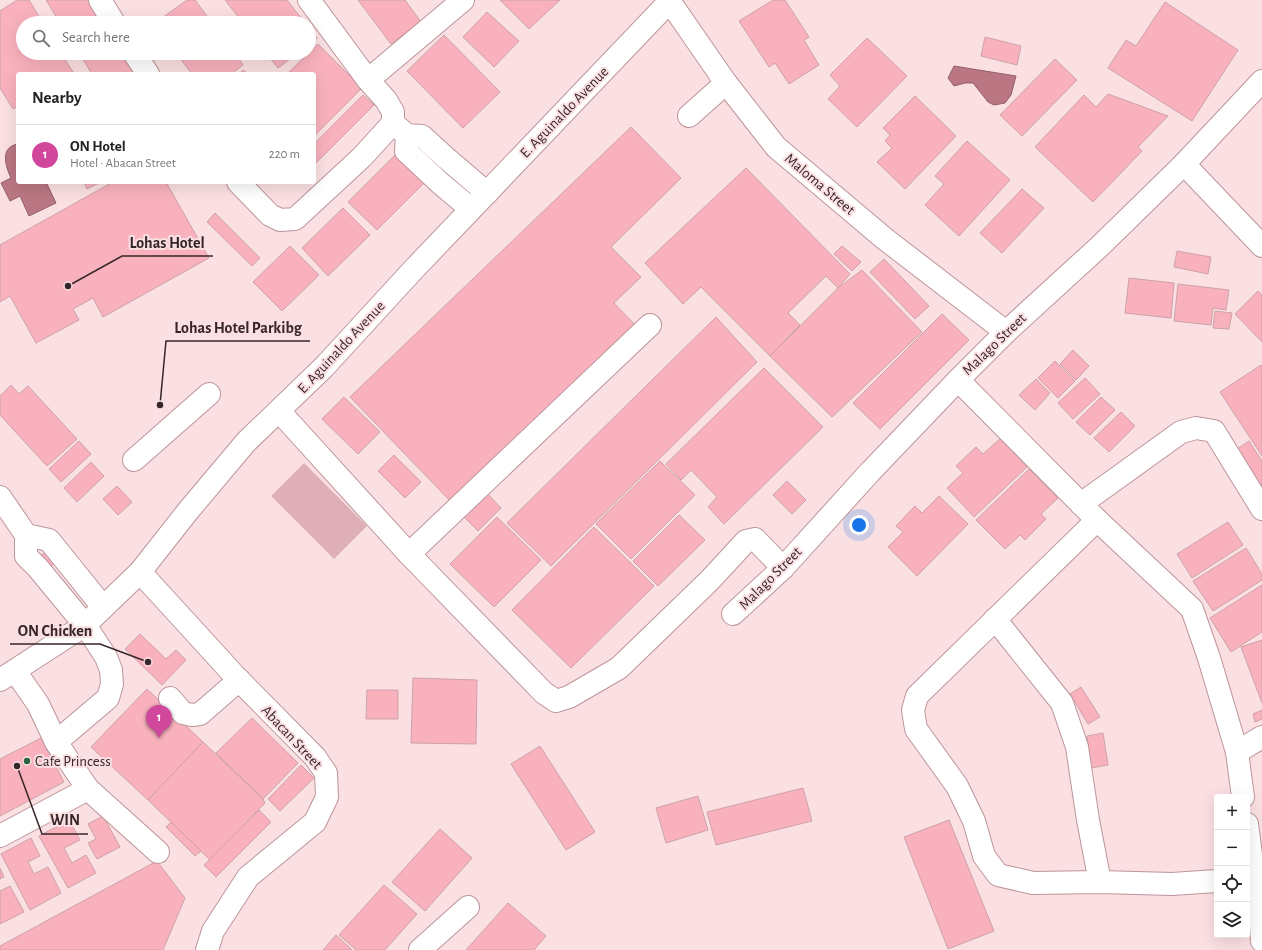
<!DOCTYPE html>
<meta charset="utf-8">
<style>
body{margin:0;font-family:"Alegreya Sans",sans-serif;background:#f6f6f6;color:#222}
.controls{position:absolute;right:12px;bottom:12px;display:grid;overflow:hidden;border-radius:4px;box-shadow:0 4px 16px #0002}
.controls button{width:36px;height:36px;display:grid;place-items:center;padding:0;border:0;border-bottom:1px solid #e0e0e0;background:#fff;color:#222;font:20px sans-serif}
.you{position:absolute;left:859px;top:525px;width:14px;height:14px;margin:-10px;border:3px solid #fff;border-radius:50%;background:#1a73e8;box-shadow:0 0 0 6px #1a73e833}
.badge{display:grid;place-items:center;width:26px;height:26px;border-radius:50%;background:#111827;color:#fff;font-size:13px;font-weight:700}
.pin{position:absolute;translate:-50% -33px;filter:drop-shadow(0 1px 2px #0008)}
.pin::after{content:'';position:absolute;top:21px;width:14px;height:12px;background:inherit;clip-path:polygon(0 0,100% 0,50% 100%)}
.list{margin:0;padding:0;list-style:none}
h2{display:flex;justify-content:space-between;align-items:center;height:52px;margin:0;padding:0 16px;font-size:17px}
h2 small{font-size:13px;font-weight:400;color:#767676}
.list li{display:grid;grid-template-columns:26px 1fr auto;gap:12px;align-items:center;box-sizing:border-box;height:60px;padding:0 16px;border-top:1px solid #e0e0e0}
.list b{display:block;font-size:15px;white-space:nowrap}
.list p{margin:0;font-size:13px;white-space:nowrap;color:#767676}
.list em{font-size:13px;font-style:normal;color:#767676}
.icon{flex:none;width:22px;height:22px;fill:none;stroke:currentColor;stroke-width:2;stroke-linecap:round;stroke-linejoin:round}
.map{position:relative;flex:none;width:1262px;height:950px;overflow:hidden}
.search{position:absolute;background:#fff;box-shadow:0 4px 16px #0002;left:16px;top:16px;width:300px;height:44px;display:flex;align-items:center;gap:10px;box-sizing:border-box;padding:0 14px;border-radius:22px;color:#767676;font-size:15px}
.panel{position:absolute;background:#fff;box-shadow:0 4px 16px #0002;left:16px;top:72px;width:300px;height:112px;border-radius:4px}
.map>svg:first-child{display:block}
</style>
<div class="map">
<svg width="1262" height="950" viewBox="0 0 1262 950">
<rect width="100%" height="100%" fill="#fbe0e3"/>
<polygon fill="#deafb6" points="304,463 367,526 334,559 271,496"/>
<g fill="#ba7783" stroke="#935f68">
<polygon points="954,66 1016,76 1011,95 1005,103 994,105 988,102 973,83 965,83 954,86 948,78"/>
<path d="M 18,144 L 18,182 L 49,182 L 47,184 L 56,203 L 29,216 L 20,196 L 10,201 L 1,183 L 11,178 C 5,165 0,147 18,144 Z"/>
</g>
<g fill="#f9b2bd" stroke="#cca2a8">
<polygon points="17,0 29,0 43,23 23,23 23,53 61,53 73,72 70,74 18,74 18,106 13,109 0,88 0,11"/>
<polygon points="46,0 91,0 105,23 60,23"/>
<polygon points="187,0 195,0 212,23 155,23"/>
<polygon points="225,0 287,0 305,23 243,23"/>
<polygon points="358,0 405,0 421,22 391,44"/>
<polygon points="500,0 560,0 529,29"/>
<polygon points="773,0 785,0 809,37 804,40 819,65 789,84 775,63 769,67 739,21"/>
<polygon points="1165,2 1238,50 1192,121 1108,68 1126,40 1136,46"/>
<polygon points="487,12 519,41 494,67 463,37"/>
<polygon points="309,28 317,38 309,44"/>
<polygon points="444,35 500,92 463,128 407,71"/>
<polygon points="985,37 1021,46 1017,65 981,56"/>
<polygon points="867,38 907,76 857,127 828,99 840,86 830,75"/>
<polygon points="318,44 362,88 314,136 314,74 287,74"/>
<polygon points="79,53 124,53 137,74 92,74"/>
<polygon points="176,53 235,53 243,65 231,74 192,74"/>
<polygon points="266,53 298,53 278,68"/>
<polygon points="1055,59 1077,80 1022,136 1000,115"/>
<polygon points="243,70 248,74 239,74"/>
<polygon points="1108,94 1168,116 1138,147 1142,151 1093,202 1035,147 1084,95 1096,107"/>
<polygon points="363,95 374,105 315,164 314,163 314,144"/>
<polygon points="915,96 956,136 905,189 877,162 892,148 885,141 890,135 883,128"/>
<polygon points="631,127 681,178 611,247 641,277 614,303 640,330 456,507 350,397"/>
<polygon points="967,141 1010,180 959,236 925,205 944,184 935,176"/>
<polygon points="395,155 424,183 377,230 348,202"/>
<polygon points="746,168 850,274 838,288 826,276 788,313 800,325 770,356 701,287 683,304 645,263"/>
<polygon points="84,182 101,182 87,189"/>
<polygon points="113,182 166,182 209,258 103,317 93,298 73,309 79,320 36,343 10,296 0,302 0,245"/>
<polygon points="1022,189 1044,208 1002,253 980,233"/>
<polygon points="343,208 370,235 328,276 302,248"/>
<polygon points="215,213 260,258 252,266 207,222"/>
<polygon points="290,246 319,275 282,311 253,282"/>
<polygon points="842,246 861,262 852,271 834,254"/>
<polygon points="1177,251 1211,257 1208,274 1174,267"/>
<polygon points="884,259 929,306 915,319 870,272"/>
<polygon points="862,270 922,332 832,417 770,356 838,288"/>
<polygon points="1129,278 1174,283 1171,318 1125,313"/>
<polygon points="1178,284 1229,290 1226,310 1213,308 1211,325 1174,321"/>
<polygon points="1258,291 1262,295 1262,342 1235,314"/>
<polygon points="1215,311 1232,313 1229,329 1213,328"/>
<polygon points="942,314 969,340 880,429 853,403"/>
<polygon points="716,317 757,362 551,566 507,523"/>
<polygon points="1073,350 1089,366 1076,380 1060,364"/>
<polygon points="1055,361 1075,381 1058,398 1038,378"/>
<polygon points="1261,365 1262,367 1262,456 1220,392"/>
<polygon points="764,368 823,427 724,524 708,507 717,497 691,470 681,480 666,464"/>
<polygon points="1085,378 1100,394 1073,419 1058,403"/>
<polygon points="1036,379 1050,393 1035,410 1019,395"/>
<polygon points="11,385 19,394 28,386 77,439 47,466 0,415 0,396"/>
<polygon points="344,397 380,432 358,454 322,419"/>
<polygon points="1101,397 1115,410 1090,435 1076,422"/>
<polygon points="1121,412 1135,426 1109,452 1094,438"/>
<polygon points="1001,438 1027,467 974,517 947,488 963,473 956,466 976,447 983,454"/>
<polygon points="79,441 91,454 61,482 49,469"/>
<polygon points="1249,441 1262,461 1262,494 1234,451"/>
<polygon points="394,455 421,482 405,498 378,471"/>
<polygon points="660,461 695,495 631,559 596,524"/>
<polygon points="91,462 104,476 77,502 64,488"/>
<polygon points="1029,469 1058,498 1041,514 1046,519 1025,540 1020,535 1005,549 976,520"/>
<polygon points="787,481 806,500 792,514 773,495"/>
<polygon points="117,486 132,502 118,515 103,499"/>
<polygon points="487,493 501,508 478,531 463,516"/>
<polygon points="939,496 968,524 917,576 888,547 903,532 896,526 915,506 922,513"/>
<polygon points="679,515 705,540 658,586 633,561"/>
<polygon points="497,517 541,560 494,607 450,564"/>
<polygon points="1228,522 1243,545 1192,578 1177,554"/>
<polygon points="594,527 654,586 571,668 512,610"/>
<polygon points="1246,548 1262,574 1262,580 1213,611 1193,581"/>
<polygon points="46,552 54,564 47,569 38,557"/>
<polygon points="1262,585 1262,632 1231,652 1210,618"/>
<polygon points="140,634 166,659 176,650 186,660 162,685 125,649"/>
<polygon points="1262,640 1262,703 1241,647"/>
<polygon points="413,678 477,680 476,744 411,743"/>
<polygon points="1081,687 1100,717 1088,724 1070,694"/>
<polygon points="147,689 203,742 148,800 91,747"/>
<polygon points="367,690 398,690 398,719 366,719"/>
<polygon points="1262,710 1262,719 1255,722 1253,714"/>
<polygon points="252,718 298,763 263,799 216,753"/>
<polygon points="1103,733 1108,765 1091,768 1087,736"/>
<polygon points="41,738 64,782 0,816 0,759"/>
<polygon points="203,742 263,799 265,803 210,860 148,800"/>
<polygon points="540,746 595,832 566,850 511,764"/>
<polygon points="301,765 314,778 280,811 268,799"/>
<polygon points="803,788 812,821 716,845 707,812"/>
<polygon points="698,796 708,830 666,843 656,808"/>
<polygon points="259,810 271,822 216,877 204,865"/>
<polygon points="103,816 120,847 97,859 88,843 96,839 88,824"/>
<polygon points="69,820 80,840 64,848 72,863 86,855 96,873 68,888 39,836"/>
<polygon points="949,820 994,931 948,949 904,837"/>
<polygon points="171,822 201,851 195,856 166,827"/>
<polygon points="440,829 472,858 425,911 392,882"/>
<polygon points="31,838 40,856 28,862 34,874 48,867 61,893 30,910 1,854"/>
<polygon points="157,861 185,898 163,950 0,950 0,946"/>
<polygon points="0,868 4,877 0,879"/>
<polygon points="384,885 417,914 385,950 356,950 339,935"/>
<polygon points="10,886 24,912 0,924 0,891"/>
<polygon points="508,903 546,936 534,950 466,950"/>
<polygon points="336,935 352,950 323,950"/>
</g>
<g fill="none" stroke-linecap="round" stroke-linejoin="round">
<defs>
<g id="minor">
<polyline points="100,0 114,23"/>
<polyline points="670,2 726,83 776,147 885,239 1006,332"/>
<polyline points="134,53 148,74"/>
<polyline points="368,80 463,0"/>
<polyline points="689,116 726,83"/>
<polyline points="393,123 407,135 422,136 445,157 487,193"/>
<polyline points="407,135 406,151 440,183 471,209"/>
<polyline points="1184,164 1262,246"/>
<polyline points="238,182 270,215 280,220 295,219 362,157 393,123 393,112 386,100 368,80 309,0"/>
<polyline points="958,380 1097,520 1192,609 1209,658 1237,752 1243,797"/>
<polyline points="279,411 409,554 544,693 556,701 569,697 619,668 710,580 746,541 755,539 783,568"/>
<polyline points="134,460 209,394"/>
<polyline points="0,497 26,535 49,540 103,607"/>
<polyline points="1081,504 1181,432 1196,428 1214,431 1262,509"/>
<polyline points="1097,520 917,696 913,710 916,729 957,786 974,821 984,856 998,875 1033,883 1100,882 1172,884 1217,881"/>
<polyline points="26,535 26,556 38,568 85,625 106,657 111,670 112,684 108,698 56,742"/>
<polyline points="409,554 650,325"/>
<polyline points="140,572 235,676 315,757 326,773 327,797 315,822 248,877 213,931 207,950"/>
<polyline points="733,614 783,568 870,472 958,380 1006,332 1099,247 1184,164 1262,81"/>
<polyline points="995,619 1062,703 1077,747 1088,820 1100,882"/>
<polyline points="15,671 38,704 56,742 88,789 158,852"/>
<polyline points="0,680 85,625 140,572 188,511 246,442 324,367 414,269 671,0"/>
<polyline points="170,698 183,713 192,715 200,714 239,680"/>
<polyline points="1237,752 1262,737"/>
<polyline points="1247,824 1254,878 1259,897 1262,941"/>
<polyline points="0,836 88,789"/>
<polyline points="420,950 468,907"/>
</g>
</defs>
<use href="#minor" stroke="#bd949a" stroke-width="24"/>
<use href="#minor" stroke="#fff" stroke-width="22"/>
</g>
<circle fill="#2f6347" stroke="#fbe0e3" stroke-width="1.5" cx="27" cy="761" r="4"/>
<g text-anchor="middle" stroke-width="4" stroke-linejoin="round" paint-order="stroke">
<g font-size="15" fill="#372629" stroke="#fbe0e3">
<text transform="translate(564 112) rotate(-46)" y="5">E. Aguinaldo Avenue</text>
<text transform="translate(820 184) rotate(40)" y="5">Maloma Street</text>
<text transform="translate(994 344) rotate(-44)" y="5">Malago Street</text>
<text transform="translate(341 347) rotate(-47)" y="5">E. Aguinaldo Avenue</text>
<text transform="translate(770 578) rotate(-45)" y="5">Malago Street</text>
<text transform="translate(292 737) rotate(47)" y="5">Abacan Street</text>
</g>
<g font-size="15" fill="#372629" stroke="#fbe0e3" text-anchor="start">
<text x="35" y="766">Cafe Princess</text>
</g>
</g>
<path fill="none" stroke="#372629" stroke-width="1.5" d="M68 286L122 256H213M160 405L166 341H310M148 662L100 644H10M17 766L42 834H88"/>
<g fill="#372629" stroke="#fbe0e3" stroke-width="1.5">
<circle cx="68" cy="286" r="4"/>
<circle cx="160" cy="405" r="4"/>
<circle cx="148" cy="662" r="4"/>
<circle cx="17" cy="766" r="4"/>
</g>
<g font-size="16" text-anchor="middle" font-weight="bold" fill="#372629" stroke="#fbe0e3" stroke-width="4" stroke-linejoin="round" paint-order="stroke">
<text x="167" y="248">Lohas Hotel</text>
<text x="238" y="333">Lohas Hotel Parkibg</text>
<text x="55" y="636">ON Chicken</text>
<text x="65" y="825">WIN</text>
</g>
</svg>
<div class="controls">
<button>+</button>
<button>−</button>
<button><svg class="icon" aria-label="locate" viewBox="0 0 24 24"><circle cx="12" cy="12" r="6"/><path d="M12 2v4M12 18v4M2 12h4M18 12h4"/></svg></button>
<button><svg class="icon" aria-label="layers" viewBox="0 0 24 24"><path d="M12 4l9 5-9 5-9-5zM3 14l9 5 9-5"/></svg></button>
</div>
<div class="you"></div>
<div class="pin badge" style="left:159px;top:738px;background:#d1479c">1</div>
<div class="search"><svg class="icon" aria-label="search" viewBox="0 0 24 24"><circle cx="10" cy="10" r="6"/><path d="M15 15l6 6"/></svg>Search here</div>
<section class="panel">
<h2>Nearby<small></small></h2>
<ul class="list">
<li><span class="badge" style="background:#d1479c">1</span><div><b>ON Hotel</b><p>Hotel · Abacan Street</p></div><em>220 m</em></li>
</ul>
</section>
</div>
